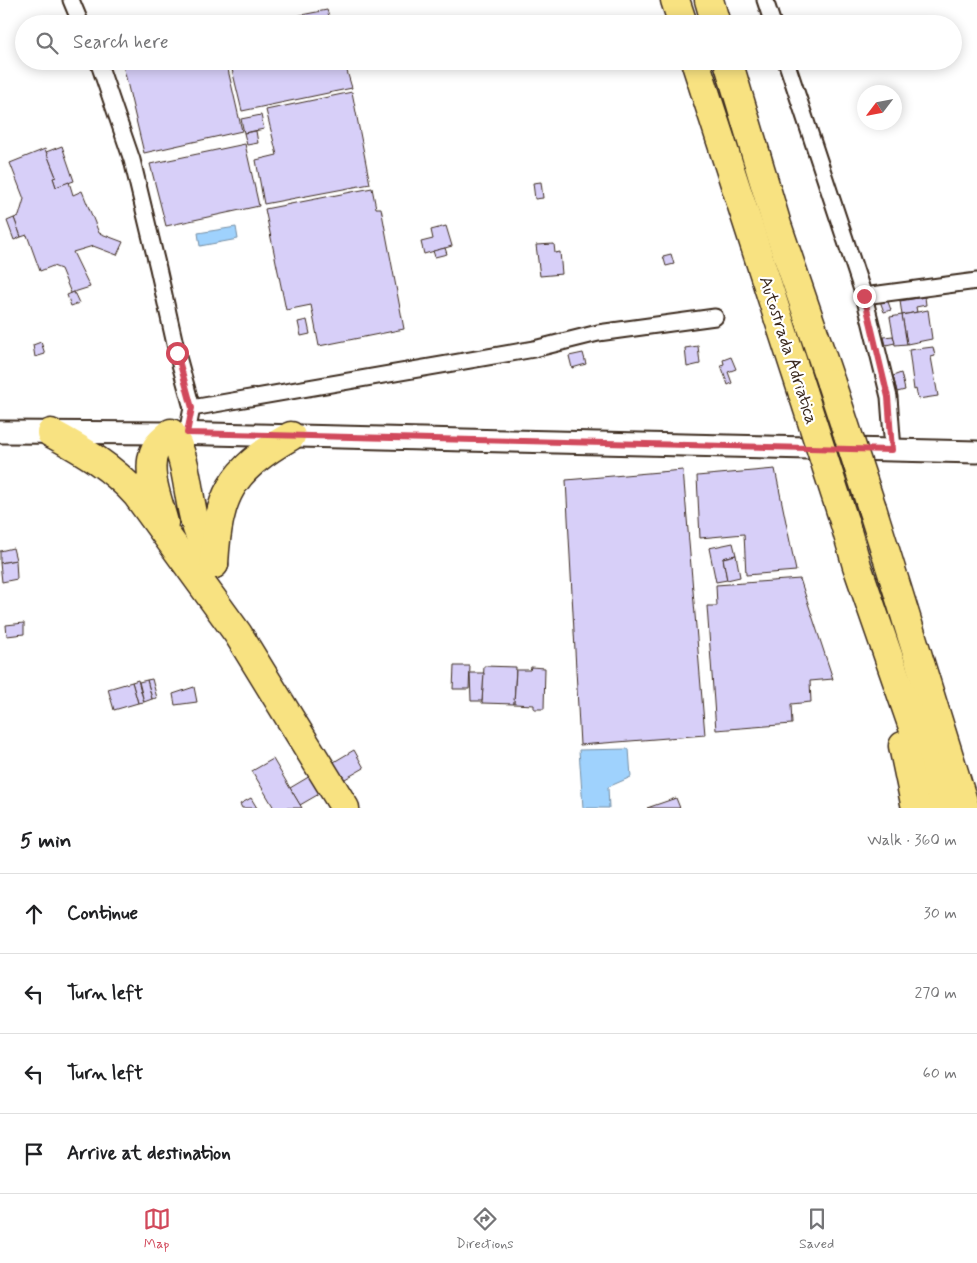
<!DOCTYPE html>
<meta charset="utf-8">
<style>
body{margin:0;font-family:Mynerve,sans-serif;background:#f6f6f6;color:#202124}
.compass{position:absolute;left:857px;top:85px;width:45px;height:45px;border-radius:50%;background:#fff;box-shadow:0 2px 12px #0003;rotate:238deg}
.stop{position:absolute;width:15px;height:15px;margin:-11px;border:4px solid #d1495b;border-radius:50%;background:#fff}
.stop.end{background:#d1495b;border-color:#fff;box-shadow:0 1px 5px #0008}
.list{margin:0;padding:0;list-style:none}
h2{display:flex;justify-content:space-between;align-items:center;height:65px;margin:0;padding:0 20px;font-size:21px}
h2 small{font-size:16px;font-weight:400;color:#757577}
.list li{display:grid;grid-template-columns:32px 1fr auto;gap:15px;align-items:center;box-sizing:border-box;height:80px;padding:0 20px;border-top:1px solid #e0e0e0}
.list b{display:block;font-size:19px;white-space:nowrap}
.list em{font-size:16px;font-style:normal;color:#757577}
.icon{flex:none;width:28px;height:28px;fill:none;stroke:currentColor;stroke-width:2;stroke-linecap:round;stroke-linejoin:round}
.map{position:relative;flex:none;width:977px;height:808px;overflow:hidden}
.search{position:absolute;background:#fff;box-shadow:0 2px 12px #0003;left:15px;right:15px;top:15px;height:55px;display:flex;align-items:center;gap:12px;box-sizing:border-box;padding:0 18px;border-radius:28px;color:#757577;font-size:19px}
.sheet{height:385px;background:#fff}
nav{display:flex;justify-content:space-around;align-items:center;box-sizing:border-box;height:70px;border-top:1px solid #e0e0e0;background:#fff;font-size:14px;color:#757577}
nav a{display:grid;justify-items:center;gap:2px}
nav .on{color:#d1495b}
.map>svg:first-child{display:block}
</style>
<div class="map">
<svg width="977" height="808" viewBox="0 0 977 808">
<rect width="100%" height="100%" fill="#fff"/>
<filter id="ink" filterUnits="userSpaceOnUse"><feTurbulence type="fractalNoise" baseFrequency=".02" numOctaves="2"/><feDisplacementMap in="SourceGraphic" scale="10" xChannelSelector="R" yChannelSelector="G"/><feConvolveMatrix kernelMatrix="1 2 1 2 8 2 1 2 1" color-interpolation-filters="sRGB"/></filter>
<g filter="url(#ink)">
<g fill="#9fd2fd" stroke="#778fa4">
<polygon points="236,227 238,239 200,246 198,233"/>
<polygon points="629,749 631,777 608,787 609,808 583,808 579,750"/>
</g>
<g fill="#d7cff8" stroke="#3b2a1e">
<polygon points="327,10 332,24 255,24"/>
<polygon points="122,61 226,61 242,131 144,153"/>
<polygon points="230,61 344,61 352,88 242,111"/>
<polygon points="352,92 370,184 264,204 256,160 277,155 266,110"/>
<polygon points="261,115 264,129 244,133 241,119"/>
<polygon points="256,131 258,143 247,145 244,133"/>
<polygon points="245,144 259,206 166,226 150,164"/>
<polygon points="62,146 74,181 56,187 53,178 56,177 46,152"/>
<polygon points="45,149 56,177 53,178 56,187 69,182 73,195 82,191 99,233 123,242 117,255 93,246 73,252 90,287 71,293 61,269 53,266 40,271 27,235 21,237 14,218 19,216 24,199 10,163"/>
<polygon points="541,182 543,198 535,199 533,183"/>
<polygon points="372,188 376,208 381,208 404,329 319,346 311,305 286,310 265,209"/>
<polygon points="14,218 21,237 14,240 7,221"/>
<polygon points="446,226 452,246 424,254 421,242 433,239 431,230"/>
<polygon points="554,244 555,253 560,252 562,274 540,276 536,245"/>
<polygon points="445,248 447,254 435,257 433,251"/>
<polygon points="671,254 674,264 666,266 663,256"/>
<polygon points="74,292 79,303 71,306 67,295"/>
<polygon points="925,297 926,305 916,307 917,312 902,315 900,301"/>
<polygon points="887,299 891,310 884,312 880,301"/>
<polygon points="928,310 932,339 907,344 902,315"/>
<polygon points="902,315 907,344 895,345 890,317"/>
<polygon points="307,320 310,334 301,336 298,322"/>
<polygon points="893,336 895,343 886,345 884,337"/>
<polygon points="41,342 45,354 35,357 33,345"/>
<polygon points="698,346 700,364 687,367 685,348"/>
<polygon points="933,347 935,356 931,357 938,396 918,399 916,389 914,390 909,350"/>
<polygon points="583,353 586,364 572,368 569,356"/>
<polygon points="731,357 736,369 728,372 732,383 728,385 721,365 724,364 723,360"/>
<polygon points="901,373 905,390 897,392 893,376"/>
<polygon points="775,469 796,571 746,575 744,534 700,538 697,476"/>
<polygon points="683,470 705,735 580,745 566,480"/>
<polygon points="733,543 736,555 723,558 727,580 716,582 709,548"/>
<polygon points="13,548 16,560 0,563 0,551"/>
<polygon points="736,555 740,577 727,580 723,558"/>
<polygon points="16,560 17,579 2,582 0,563"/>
<polygon points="800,579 833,679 810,681 811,702 791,704 792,724 716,730 707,606 717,606 716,585"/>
<polygon points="24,623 24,634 7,636 6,625"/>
<polygon points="454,666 470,666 469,689 453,689"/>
<polygon points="484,666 516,667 514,704 482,703"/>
<polygon points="531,667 545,668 544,709 534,709 534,705 514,704 516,670 530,670"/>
<polygon points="470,673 484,673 482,701 471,701"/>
<polygon points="152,679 157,698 152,699 147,680"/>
<polygon points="138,680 144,702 138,703 132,682"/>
<polygon points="147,680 152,699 144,702 139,682"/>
<polygon points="132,682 138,703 114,710 108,689"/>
<polygon points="194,687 197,702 175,705 173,694"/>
<polygon points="354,750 364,768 300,805 290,788"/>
<polygon points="273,759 290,788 302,808 274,808 252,771"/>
<polygon points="251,798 257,808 242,808 240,804"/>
<polygon points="676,798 680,808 647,808"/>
</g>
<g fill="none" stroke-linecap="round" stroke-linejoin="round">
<defs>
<g id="minor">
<polyline points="71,0 81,24"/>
<polyline points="765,0 773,24"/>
<polyline points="98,61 132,160 158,268 177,353 192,408 187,433"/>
<polyline points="786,61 864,296 977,281"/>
<polyline points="864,296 889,397 893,450"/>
<polyline points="192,408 534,349 598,333 715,317"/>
</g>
<polyline id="secondary" points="0,432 171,433 977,452"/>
<g id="motorway">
<polyline points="675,0 683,24"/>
<polyline points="709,0 716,24"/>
<polyline points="695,61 803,394"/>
<polyline points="728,61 777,225 831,383"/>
<path d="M 51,433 C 84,451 112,467 137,495 L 238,634 L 345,808"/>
<polyline points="872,508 965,808"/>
<polyline points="844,521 857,566 941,808"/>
<path d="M 164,523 C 159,502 145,471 155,450 C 158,443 166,438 171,433 C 187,457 187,490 194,518 C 198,535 206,549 214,564"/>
<path d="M 214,564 C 218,495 230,471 291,436"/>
<polyline points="903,746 916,808"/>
</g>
</defs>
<use href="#minor" stroke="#3b2a1e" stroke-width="19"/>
<use href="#secondary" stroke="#3b2a1e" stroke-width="25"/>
<use href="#motorway" stroke="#3b2a1e" stroke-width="31"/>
<use href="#minor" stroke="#fff" stroke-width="15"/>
<use href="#secondary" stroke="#fff" stroke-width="21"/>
<use href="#motorway" stroke="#f8e281" stroke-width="28"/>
<defs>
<g id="motorway-bridge">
<polyline points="831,383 872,508"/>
<polyline points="803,394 844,521"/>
</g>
</defs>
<use href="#motorway-bridge" stroke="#3b2a1e" stroke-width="31" stroke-linecap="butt"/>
<use href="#motorway-bridge" stroke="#f8e281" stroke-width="28"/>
</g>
</g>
<g fill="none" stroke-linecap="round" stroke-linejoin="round" filter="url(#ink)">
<polyline stroke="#d1495b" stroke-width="6" points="177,353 192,408 187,433 892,450 888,397 864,296"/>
</g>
<g text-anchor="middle" stroke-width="4.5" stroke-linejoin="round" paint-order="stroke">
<g font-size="18" fill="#3b2a1e" stroke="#fff">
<text transform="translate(789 350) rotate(72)" y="6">Autostrada Adriatica</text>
</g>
</g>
</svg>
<svg class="compass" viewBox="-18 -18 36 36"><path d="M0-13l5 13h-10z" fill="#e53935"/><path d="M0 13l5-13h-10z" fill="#757577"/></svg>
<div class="stop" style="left:177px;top:353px"></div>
<div class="stop end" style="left:864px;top:296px"></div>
<div class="search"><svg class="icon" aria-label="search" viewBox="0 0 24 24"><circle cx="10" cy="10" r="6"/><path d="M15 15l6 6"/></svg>Search here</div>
</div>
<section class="sheet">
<h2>5 min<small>Walk · 360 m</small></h2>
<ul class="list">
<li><svg class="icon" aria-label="ahead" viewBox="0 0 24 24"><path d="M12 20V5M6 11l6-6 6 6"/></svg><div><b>Continue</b></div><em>30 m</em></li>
<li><svg class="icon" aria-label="left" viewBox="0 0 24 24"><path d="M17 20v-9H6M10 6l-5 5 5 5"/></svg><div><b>Turn left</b></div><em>270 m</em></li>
<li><svg class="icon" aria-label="left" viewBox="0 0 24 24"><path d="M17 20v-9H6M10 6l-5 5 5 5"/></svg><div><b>Turn left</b></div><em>60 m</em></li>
<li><svg class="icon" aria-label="arrive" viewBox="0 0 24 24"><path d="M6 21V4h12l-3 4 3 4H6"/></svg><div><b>Arrive at destination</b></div></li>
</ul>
</section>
<nav>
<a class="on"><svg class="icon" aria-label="map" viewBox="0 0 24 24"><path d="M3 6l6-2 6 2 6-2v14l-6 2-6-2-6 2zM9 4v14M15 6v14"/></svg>Map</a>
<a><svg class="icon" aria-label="directions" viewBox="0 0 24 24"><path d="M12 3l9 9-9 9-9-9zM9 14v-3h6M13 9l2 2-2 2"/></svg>Directions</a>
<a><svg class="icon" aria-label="saved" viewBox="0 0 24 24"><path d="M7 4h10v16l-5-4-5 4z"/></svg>Saved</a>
</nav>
